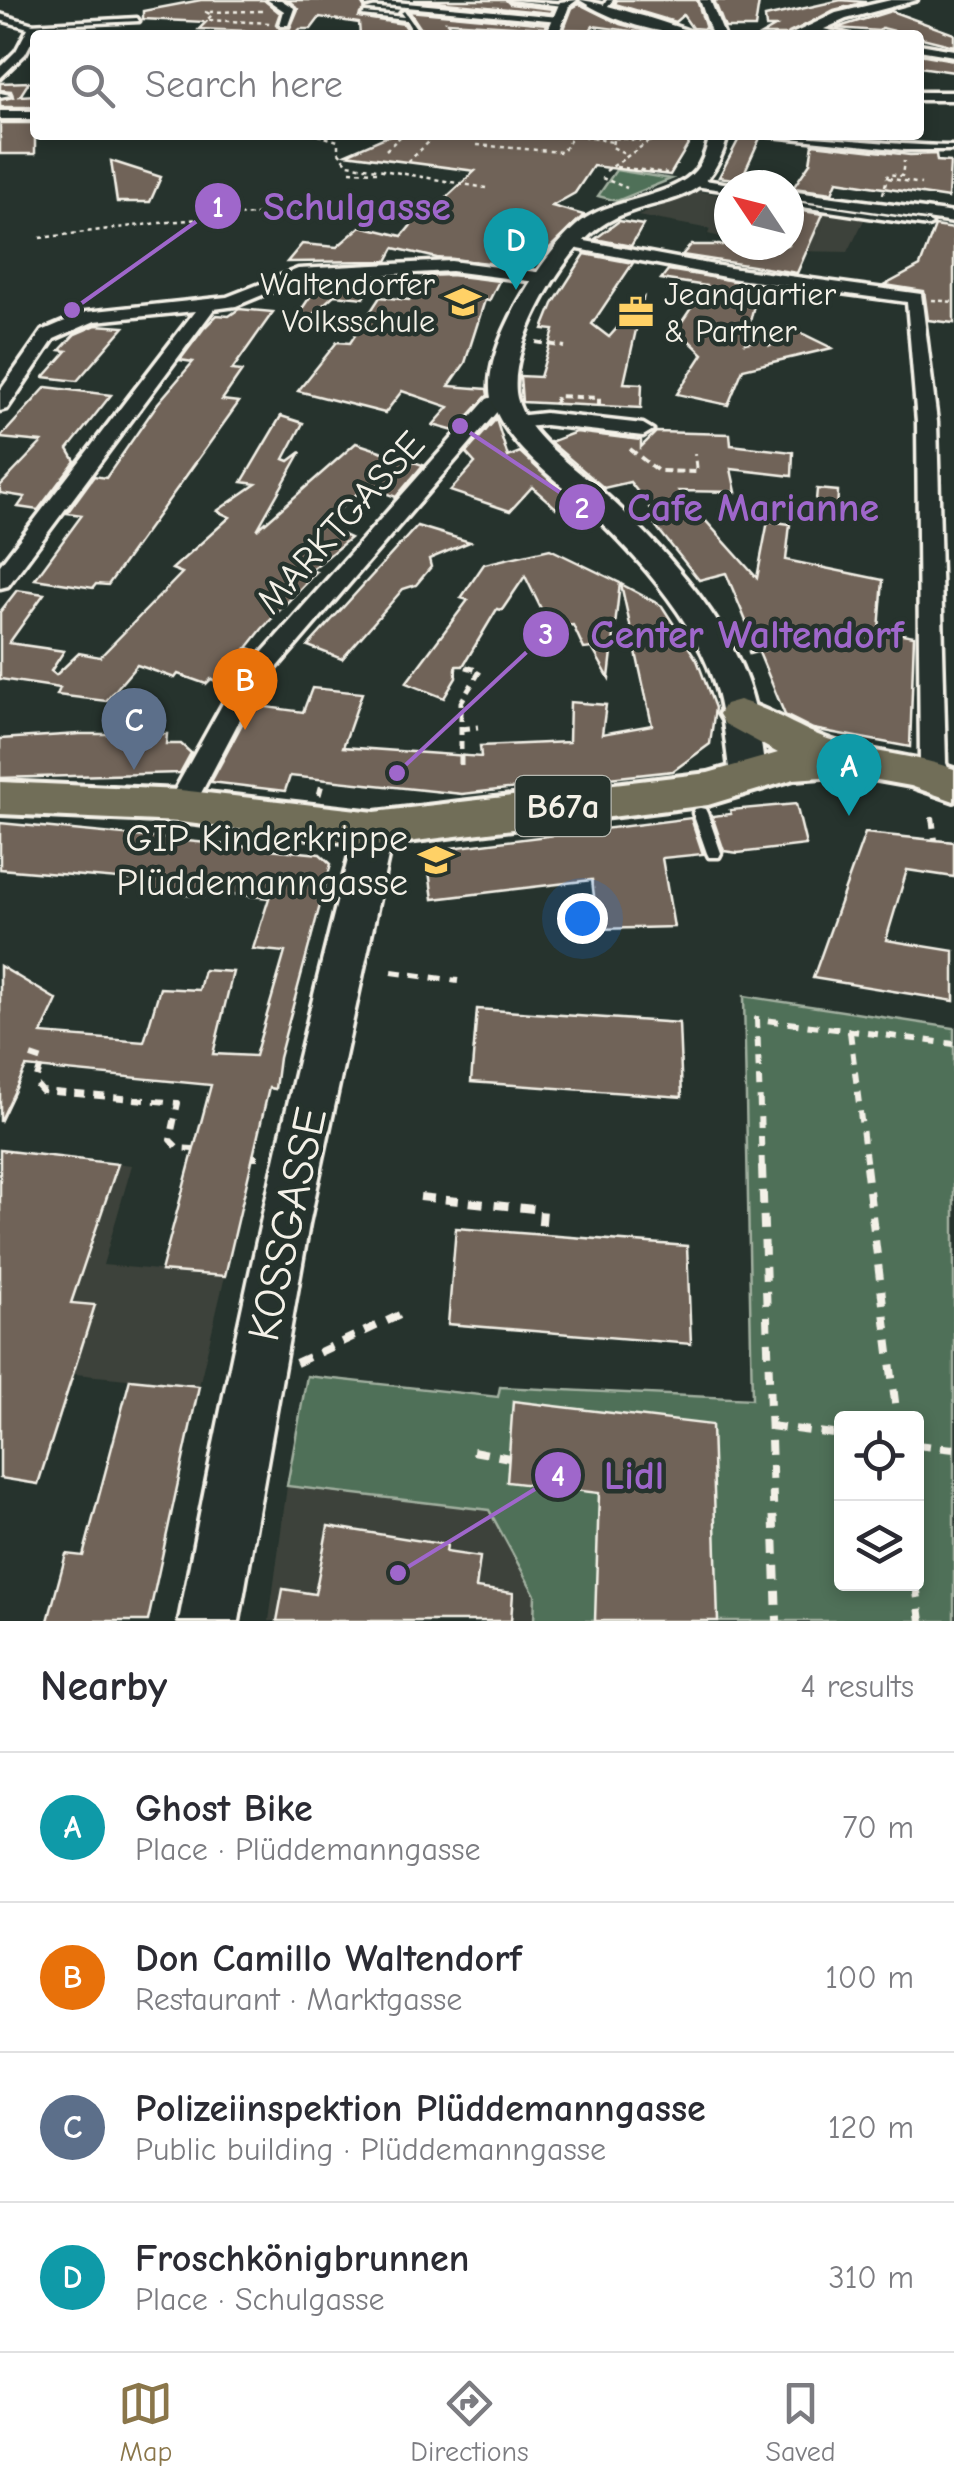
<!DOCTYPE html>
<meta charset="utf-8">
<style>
body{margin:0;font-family:"Comic Neue",sans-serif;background:#f2f2f3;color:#2b2b33}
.controls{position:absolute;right:30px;bottom:30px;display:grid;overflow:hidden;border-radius:10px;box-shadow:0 5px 15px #0003}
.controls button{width:90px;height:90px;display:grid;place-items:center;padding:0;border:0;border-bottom:2px solid #e1e1e2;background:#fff;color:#2b2b33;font:50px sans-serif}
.compass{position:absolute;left:714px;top:170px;width:90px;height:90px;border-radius:50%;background:#fff;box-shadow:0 5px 15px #0003;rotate:305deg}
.you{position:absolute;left:582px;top:918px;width:35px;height:35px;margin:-25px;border:8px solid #fff;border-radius:50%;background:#1a73e8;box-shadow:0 0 0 15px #1a73e833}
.badge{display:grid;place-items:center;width:65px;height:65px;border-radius:50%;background:#8a764a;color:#fff;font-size:32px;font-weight:700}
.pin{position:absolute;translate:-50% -82px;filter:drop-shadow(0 2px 5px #0008)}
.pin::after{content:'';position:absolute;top:52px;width:35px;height:30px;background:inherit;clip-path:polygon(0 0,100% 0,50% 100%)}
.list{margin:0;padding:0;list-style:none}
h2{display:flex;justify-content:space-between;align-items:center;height:130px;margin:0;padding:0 40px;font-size:42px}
h2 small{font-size:32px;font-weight:400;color:#7c7c81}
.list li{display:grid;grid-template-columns:65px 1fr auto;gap:30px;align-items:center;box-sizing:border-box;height:150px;padding:0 40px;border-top:2px solid #e1e1e2}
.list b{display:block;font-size:38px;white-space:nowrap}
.list p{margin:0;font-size:32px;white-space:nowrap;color:#7c7c81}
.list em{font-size:32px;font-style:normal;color:#7c7c81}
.icon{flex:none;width:55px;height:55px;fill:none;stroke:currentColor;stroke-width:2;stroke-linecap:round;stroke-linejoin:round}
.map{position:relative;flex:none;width:954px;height:1621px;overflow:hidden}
.search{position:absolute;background:#fff;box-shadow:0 5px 15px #0003;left:30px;right:30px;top:30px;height:110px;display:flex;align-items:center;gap:25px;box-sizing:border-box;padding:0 35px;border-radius:10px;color:#7c7c81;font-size:38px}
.sheet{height:730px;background:#fff}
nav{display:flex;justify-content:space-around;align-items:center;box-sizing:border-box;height:140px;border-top:2px solid #e1e1e2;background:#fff;font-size:28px;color:#7c7c81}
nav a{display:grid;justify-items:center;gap:5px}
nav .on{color:#8a764a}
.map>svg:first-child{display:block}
</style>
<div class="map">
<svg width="954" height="1621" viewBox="0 0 954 1621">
<rect width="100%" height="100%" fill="#26332d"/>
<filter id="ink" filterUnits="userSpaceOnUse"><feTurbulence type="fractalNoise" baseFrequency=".01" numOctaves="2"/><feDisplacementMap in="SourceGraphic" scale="20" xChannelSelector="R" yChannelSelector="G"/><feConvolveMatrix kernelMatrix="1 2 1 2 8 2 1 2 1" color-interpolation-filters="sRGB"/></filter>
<g filter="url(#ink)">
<g fill="#3c423a">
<polygon points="696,191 729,196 729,239 708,234 710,229 638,216"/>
<polygon points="789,205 866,216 848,252 794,251 789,245"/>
<polygon points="17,1152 132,1165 103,1265 225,1276 199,1386 75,1374 38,1484 0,1478 0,1159"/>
<polygon points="287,1486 489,1510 535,1595 534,1621 269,1621"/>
</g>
<g fill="#506f58" stroke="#a2b0a0" stroke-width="2.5" fill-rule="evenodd">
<polygon points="616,170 671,179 617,201 598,196"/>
<path d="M 744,996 L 954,1028 L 954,1621 L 534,1621 L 535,1595 L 489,1510 L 287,1486 L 307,1376 L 498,1397 L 500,1387 L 752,1399 ZM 842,1418 L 916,1418 L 916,1584 L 842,1584 Z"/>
</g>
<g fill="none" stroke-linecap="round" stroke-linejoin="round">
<polyline stroke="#8c9d9e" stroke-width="4" points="622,35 621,24 631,15 629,10 640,5"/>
</g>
<g fill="#6f6458" stroke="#f4f1e8" stroke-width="2.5">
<polygon points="201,0 264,0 280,13 276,24 280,29 290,28 298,9 288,0 365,0 362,4 365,9 359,17 404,24 411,35 360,35 359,23 320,17 311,29 300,29 296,33 199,29 206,22 143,19 143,11"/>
<polygon points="414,0 506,0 510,4 553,9 551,13"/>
<polygon points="617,0 697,0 706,29 692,28 683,15 675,22 615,4"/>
<polygon points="714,0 759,2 755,28 725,28"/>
<polygon points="841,0 866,2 834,10 787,35 761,35 775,27 766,27 765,17"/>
<polygon points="579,4 620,24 661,35 593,26 590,30 564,29 572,8"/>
<polygon points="409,11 547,24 545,28 447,22 460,35 425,35"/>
<polygon points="891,11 954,34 954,46 882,28 879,31 836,28"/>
<polygon points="919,54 954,60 954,72 919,67"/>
<polygon points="29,82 20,96 35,95 35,107 0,107 0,100 13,97 11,91 0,90 0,83"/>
<rect x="0" y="123" width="35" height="31"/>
<polygon points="390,135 694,135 670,175 593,166 575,193 552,206 584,215 530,267 437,258 394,248 387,261 287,262 302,244 337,247 361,226 402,236 427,206 435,208 475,171 346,154"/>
<polygon points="741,135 760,138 741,180 719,177"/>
<polygon points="813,144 910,155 936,154 937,161 950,162 948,198 837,181 832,193 793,188 810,163"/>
<polygon points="111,161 161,177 150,202 117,202"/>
<polygon points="789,209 823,214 797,273 682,255 691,245 789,245"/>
<polygon points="619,221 643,225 631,246 595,239"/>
<polygon points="935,226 954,229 954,323 928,320 924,291 885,285 920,266"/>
<polygon points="585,254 633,263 592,324 609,337 643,299 624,383 642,384 641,408 522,402 520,376 540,377 554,330 543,329 553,304"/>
<polygon points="668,270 785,289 758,288 745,343 772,337 770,345 797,331 832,348 743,369 728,405 677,394 703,354 677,329 706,286 661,279"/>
<polygon points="451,275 499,281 489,301 485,300 465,363 449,386 487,389 488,395 454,431 433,425 449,407 402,391 385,413 298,391 337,342 350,343 380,297 409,300 425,276"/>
<polygon points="375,279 364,298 334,295 299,327 293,322 320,282"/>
<polygon points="239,309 273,312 232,370 242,371 222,400 239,402 108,585 96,584 93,588 35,579 82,515 67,513 94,476 106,478 158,403 193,362 180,360 204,328 217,315 229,316"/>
<polygon points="96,325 124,327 77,381 44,377 67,351 60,350 75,334"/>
<polygon points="46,387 111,395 68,449 75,461 38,510 18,507 25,497 0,493 0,486 42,442 0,438"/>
<polygon points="281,416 303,423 284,459 289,461 301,452 257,530 356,443 423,465 396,497 366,486 321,525 350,538 311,570 316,572 262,629 247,648 251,649 221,683 211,679 206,684 178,674 175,678 137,665 106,701 57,695 60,688 0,679 0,612 17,590 44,594 9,643 64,651 51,671 56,675 79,653 100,657 182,573 172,569 230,517 217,511 256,484 242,482"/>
<polygon points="496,419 508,457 520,452 573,501 556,508 532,487 510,511 450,491 475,463 466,453"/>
<polygon points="576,432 641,440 641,447 656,432 730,434 731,445 793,452 792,476 731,469 736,492 679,491 757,578 768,521 790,524 786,560 883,580 879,630 914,636 910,747 813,729 785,715 726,573 699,580 654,524 661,522 630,482 604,488 550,442"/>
<polygon points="817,489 838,491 837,515 815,512"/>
<polygon points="417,526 470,542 429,559 431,567 416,585 403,589 342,659 308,646"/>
<polygon points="550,549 620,583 609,678 592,648 584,649 573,625 550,627 525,576 502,610 497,609 463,666 456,666 456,678 444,698 406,683 468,600 461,598 484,564"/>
<polygon points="621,584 662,606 697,660 715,708 710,744 673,771 462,794 290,776 285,791 211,782 252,705 303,712 312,688 362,693 343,747 481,757 480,746 569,742 570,702 606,705 602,734 652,725"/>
<polygon points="80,734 167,734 166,744 181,744 191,753 180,773 0,778 0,739"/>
<polygon points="796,804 806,845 738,853 724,851 712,816 731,814 730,810"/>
<polygon points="691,818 703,854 662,858 674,927 598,929 592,880 433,899 426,851"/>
<polygon points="0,823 320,854 331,864 279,1058 275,1089 269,1088 225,1276 161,1271 211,1085 26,1067 0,1122 0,966 57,1000 41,1034 144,1042 160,988 199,990 204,970 233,972 213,1054 255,1056 285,952 253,949 269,898 206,891 204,897 151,891 155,882 0,869"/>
<polygon points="865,833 954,842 954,877 907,870 886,940 954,951 954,1001 813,978"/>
<polygon points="477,1009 679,1023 682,1097 471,1082"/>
<polygon points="0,1150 118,1164 71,1303 95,1305 38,1484 0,1478"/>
<polygon points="456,1228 687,1246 691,1344 448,1324"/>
<polygon points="130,1379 199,1386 148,1621 48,1621 66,1554 83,1556"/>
<polygon points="513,1401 712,1425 718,1621 595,1621 599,1493 507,1482"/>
<polygon points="328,1526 447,1545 446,1552 480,1557 476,1588 513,1593 511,1621 277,1621 283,1589 315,1594"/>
</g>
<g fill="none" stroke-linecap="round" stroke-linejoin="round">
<defs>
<g id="lane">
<polygon points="373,0 559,17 562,19 559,21 374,4 366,6 366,4"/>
<polygon points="510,0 567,4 564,6"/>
<polygon points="607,0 613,0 606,8 602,8"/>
<polygon points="404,11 421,35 415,35 406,20 362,15 365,13 404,17 401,13"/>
<polygon points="137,18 139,21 33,26 30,24"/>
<polygon points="0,93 10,95 0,97"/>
<path d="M 762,135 C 826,135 890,146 954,146 L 954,150 L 905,150 Z"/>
<polygon points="789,201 928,222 932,224 928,226 789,205"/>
<polygon points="700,808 705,809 707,813 721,853 719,857 709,857 707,853 693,813 695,809"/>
</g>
<g id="street">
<polygon points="268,0 281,0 294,8 288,25 280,25 284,11"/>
<polygon points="577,0 569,6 558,35 546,35 560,2"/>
<path d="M 580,0 C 593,0 685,28 698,35 C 660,35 611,21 580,0 Z"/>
<polygon points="700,0 710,0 724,35 712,35"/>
<polygon points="0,14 40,26 25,54 0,78 0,67 16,51 28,28 0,20"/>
<polygon points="810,26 850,35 806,31"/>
<polygon points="919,44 954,50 954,56 919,50"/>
<rect x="919" y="92" width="35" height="8"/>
<rect x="0" y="111" width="35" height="8"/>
<polygon points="693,178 735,185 729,185 729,191 688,185 688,179"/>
<polygon points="789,191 954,213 954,223 789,199"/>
<polygon points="569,238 730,268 921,294 937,422 946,763 954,782 951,790 931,790 920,763 917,422 907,302 730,278 563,246 561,243"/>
<polygon points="451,261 544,273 552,278 544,283 451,271 301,279 236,306 214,309 8,586 0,588 0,565 195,311 95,321 54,339 7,409 0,411 0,391 42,331 86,312 227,297 298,269"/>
<polygon points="504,393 511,395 511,403 501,407 251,698 190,814 180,817 170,814 166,806 232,687 487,399"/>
<polygon points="545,413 643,424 653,430 643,436 545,425 516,428 506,422 516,416"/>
</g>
<g id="secondary">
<polygon points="891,0 917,0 846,19 811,35 790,35 836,13"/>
<path d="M 710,135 L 728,135 C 707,216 657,190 601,226 C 562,252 506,350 517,398 C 525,433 572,466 598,488 C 655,538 729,617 751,693 C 759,719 761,748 766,775 L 761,785 L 748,789 L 735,785 L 730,775 C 726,748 724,719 717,692 C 697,617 626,544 570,493 C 540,467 505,440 492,401 C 477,354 547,244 586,218 C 615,199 674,197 696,170 C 704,161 707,146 710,135 Z"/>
<path d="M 375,814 L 388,818 L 394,829 L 309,1224 L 239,1621 L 179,1621 C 230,1355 287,1091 356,829 L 362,818 Z"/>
</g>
<path id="primary" d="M 739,700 C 776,711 809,736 847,745 C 883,754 918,756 954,769 L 954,801 L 911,786 L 850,775 L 794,779 L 708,805 L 375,846 L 180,822 L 0,814 L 0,782 L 180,790 L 375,812 L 708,773 L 778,753 L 725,724 L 719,714 L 725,704 Z"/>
</defs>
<use href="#lane" stroke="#f4f1e8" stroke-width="7"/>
<use href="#street" stroke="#f4f1e8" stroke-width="7"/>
<use href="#secondary" stroke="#f4f1e8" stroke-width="7"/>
<use href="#primary" stroke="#f4f1e8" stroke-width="8"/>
<g stroke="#f4f1e8" stroke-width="2.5" stroke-dasharray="4 4" stroke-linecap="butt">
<polyline points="262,11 206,12 212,15 207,20 271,23"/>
<polyline points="318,135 338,141 338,151 348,164 486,188"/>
<polyline points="576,135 612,142"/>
<polyline points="591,135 653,142"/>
<polyline points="613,140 612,147 627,154"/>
<polyline points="477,145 562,152 574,135"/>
<polyline points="386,150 402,135"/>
<polyline points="408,162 436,135"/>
<polyline points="616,167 667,173"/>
<polyline points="350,171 377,172"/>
<polyline points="606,171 648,142"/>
<polyline points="602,178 627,188"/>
<polyline points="888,178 921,184"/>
<polyline points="883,194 888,174 902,176 904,161"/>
<path d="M 40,238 C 164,222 278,205 404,218"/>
<polyline points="932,300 954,302"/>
</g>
<g stroke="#f4f1e8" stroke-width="4" stroke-dasharray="8 5" stroke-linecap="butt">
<polyline points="536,342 565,347"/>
<polyline points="555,405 557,396 599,398 599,407"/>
<polyline points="630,449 658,471 697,472 695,454"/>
</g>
<g stroke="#f4f1e8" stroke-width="5" stroke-dasharray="9 6" stroke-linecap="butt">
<polyline points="748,653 765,649"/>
<polyline points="461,729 478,727"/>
<polyline points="111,731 160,730"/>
<polyline points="461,765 461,702 480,671 463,666"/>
<polyline points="319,795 323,780"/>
</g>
<g stroke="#f4f1e8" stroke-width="6" stroke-dasharray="11 9" stroke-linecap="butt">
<polyline points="932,817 935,840"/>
<polyline points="392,972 458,981"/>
<polyline points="850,1032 867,1168"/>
<polyline points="31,1056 43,1060 35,1083 42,1091 178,1103 170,1140 178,1148 193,1149"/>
<polyline points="252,1157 258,1157"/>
<polyline points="762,1168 757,1019 954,1044"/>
</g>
<g stroke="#f4f1e8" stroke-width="8" stroke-dasharray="14 11" stroke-linecap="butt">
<polyline points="762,1166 777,1621"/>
<polyline points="866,1166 897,1418"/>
<polyline points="420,1197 543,1210 541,1235"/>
<polyline points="296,1363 402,1314"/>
<polyline points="770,1426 842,1435"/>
<polyline points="916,1445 954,1449"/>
<polyline points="473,1451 509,1458"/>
<polyline points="916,1584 921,1621"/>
</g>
<use href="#lane" fill="#26332d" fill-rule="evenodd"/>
<use href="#street" fill="#26332d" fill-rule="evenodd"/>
<use href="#secondary" fill="#26332d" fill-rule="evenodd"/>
<use href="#primary" fill="#716e59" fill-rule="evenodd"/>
</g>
</g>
<defs>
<symbol id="school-bare" viewBox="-9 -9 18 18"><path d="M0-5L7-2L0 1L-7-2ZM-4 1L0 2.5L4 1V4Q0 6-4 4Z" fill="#ffd166" stroke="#26332d" stroke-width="2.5" paint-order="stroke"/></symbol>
<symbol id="office-bare" viewBox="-9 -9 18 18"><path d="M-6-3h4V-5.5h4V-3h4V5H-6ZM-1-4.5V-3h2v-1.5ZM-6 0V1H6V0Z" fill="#ffd166" stroke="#26332d" stroke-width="2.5" paint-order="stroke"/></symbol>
</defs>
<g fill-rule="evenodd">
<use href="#school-bare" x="438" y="277" width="50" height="50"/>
<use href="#office-bare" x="611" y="287" width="50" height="50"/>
<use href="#school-bare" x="411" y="835" width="50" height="50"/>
</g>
<g text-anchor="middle" stroke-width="9" stroke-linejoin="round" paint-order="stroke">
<g font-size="32" fill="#f4f1e8" stroke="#26332d" text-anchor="end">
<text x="435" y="295">Waltendorfer<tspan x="435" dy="37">Volksschule</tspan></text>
<text x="664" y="305" text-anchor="start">Jeanquartier<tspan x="664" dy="37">&amp; Partner</tspan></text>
</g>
<rect fill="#26332d" stroke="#b6b8b0" stroke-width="2.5" x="515.5" y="776" width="95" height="60" rx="8"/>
<g font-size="35" font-weight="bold" fill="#f4f1e8">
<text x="563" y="818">B67a</text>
</g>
<g font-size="38" fill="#f4f1e8" stroke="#26332d">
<text transform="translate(340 522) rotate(-48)" y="13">MARKTGASSE</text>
</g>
<g font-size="38" fill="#f4f1e8" stroke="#26332d" text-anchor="end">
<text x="408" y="851">GIP Kinderkrippe<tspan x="408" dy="44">Plüddemanngasse</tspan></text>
</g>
<g font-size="45" fill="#f4f1e8" stroke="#26332d">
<text transform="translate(286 1224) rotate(-78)" y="16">KOSSGASSE</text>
</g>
</g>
<path fill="none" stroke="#9f67cb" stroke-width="4" d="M72 310L218 206M460 426L582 507M397 773L546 634M398 1573L558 1475"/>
<g fill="#9f67cb" stroke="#26332d" stroke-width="4">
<circle cx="72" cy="310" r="10"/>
<circle cx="460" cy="426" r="10"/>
<circle cx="397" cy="773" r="10"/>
<circle cx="398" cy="1573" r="10"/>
<circle cx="218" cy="206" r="25"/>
<circle cx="582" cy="507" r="25"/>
<circle cx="546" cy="634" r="25"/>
<circle cx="558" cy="1475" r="25"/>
</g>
<g font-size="30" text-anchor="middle" font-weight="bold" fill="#fff">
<text x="218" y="217">1</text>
<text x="582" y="518">2</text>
<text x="546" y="644">3</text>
<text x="558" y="1486">4</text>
</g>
<g font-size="40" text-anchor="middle" font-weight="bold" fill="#9f67cb" stroke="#26332d" stroke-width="9" stroke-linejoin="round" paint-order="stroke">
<text x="357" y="220">Schulgasse</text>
<text x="753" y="521">Cafe Marianne</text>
<text x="747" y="648">Center Waltendorf</text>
<text x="634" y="1489">Lidl</text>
</g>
</svg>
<div class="controls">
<button><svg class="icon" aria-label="locate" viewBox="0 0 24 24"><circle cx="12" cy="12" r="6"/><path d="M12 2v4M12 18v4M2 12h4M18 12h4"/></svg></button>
<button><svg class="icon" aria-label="layers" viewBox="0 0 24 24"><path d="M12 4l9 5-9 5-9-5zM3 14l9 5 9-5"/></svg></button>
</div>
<svg class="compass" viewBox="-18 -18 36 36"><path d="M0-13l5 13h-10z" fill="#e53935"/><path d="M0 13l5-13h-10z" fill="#7c7c81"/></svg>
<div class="you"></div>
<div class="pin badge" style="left:849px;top:816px;background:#0f9aa8">A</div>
<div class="pin badge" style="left:245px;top:730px;background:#e8710a">B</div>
<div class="pin badge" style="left:134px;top:770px;background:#5c6f8a">C</div>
<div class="pin badge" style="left:516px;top:290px;background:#0f9aa8">D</div>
<div class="search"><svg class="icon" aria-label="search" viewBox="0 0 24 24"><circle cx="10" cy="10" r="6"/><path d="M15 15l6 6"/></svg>Search here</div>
</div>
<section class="sheet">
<h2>Nearby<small>4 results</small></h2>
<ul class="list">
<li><span class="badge" style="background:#0f9aa8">A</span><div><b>Ghost Bike</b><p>Place · Plüddemanngasse</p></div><em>70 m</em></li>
<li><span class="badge" style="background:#e8710a">B</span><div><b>Don Camillo Waltendorf</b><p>Restaurant · Marktgasse</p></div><em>100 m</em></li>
<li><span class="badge" style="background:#5c6f8a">C</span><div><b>Polizeiinspektion Plüddemanngasse</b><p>Public building · Plüddemanngasse</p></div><em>120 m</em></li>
<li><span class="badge" style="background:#0f9aa8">D</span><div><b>Froschkönigbrunnen</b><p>Place · Schulgasse</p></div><em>310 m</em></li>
</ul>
</section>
<nav>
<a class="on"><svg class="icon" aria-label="map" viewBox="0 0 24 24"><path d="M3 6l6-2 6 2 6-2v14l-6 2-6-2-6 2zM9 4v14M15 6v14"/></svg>Map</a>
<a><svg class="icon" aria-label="directions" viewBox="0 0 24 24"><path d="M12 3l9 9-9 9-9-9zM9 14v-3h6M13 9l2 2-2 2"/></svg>Directions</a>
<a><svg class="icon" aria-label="saved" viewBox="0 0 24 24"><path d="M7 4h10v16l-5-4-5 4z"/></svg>Saved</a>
</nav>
